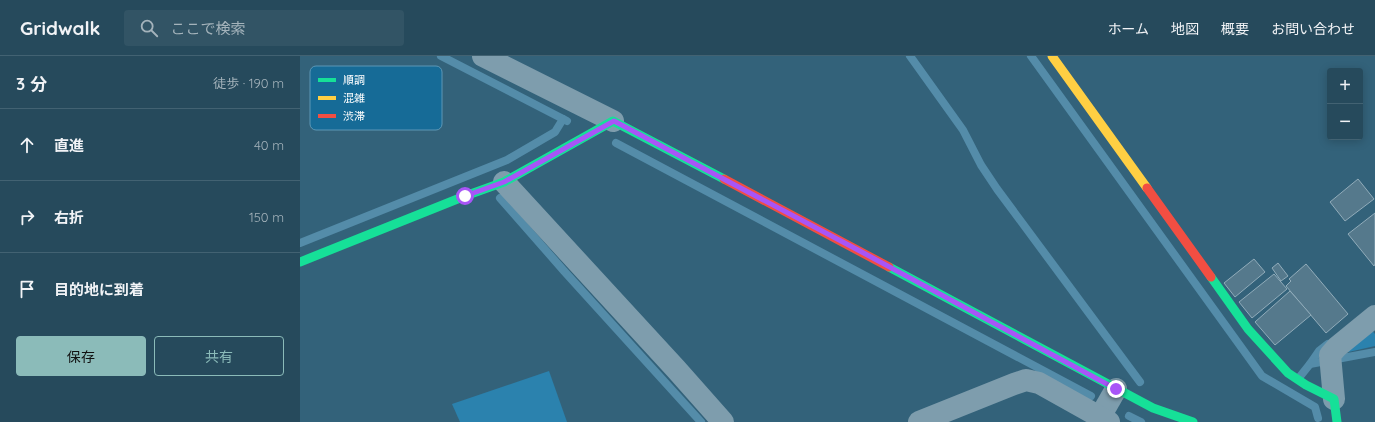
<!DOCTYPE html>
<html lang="ja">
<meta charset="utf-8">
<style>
body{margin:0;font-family:Quicksand,"Noto Sans JP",sans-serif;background:#325465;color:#f1f3f6}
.controls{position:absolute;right:12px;top:12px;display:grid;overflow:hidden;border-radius:4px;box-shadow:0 2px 10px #0003}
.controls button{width:36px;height:36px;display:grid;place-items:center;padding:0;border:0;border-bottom:1px solid #426272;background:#264a5c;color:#f1f3f6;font:20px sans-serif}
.stop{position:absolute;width:12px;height:12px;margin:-9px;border:3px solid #a855f7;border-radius:50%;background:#fff}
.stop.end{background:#a855f7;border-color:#fff;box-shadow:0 1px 4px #0008}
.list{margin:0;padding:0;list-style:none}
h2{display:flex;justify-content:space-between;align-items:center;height:52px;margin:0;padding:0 16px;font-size:17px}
h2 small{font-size:13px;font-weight:400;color:#a4b3bb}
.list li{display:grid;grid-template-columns:26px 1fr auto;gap:12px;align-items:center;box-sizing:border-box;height:72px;padding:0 16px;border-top:1px solid #426272}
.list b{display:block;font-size:15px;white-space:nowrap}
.list em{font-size:13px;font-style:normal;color:#a4b3bb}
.actions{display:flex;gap:8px;padding:12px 16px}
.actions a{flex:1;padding:9px 0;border:1px solid #8bbbb9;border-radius:4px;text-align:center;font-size:14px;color:#8bbbb9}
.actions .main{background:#8bbbb9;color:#111}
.icon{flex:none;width:22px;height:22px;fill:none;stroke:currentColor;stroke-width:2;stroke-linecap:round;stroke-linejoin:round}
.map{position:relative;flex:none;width:1075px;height:366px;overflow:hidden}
header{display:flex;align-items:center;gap:24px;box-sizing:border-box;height:56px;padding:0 20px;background:#264a5c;border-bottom:1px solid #426272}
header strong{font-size:19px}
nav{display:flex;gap:22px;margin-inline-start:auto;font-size:14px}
.search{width:280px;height:36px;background:#325465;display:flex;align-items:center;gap:10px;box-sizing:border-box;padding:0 14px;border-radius:4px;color:#a4b3bb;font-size:15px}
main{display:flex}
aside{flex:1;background:#264a5c}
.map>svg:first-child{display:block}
</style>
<header>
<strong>Gridwalk</strong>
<div class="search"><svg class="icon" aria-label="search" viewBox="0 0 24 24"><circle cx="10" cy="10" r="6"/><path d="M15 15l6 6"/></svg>ここで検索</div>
<nav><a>ホーム</a><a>地図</a><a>概要</a><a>お問い合わせ</a></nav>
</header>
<main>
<aside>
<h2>3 分<small>徒歩 · 190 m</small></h2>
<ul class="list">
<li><svg class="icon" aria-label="ahead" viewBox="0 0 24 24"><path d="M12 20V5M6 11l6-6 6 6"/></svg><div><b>直進</b></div><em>40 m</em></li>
<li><svg class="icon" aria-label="right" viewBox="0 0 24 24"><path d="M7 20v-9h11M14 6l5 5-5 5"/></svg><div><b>右折</b></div><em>150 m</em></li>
<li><svg class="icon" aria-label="arrive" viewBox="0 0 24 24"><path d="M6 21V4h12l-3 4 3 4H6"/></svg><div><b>目的地に到着</b></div></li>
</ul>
<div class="actions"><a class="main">保存</a><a>共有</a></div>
</aside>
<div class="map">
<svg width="1075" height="366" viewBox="0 0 1075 366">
<rect width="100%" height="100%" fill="#33627a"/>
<g fill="#2b82ae">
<polygon points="1069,271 1075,278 1075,290 1044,297"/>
<polygon points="249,315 267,366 160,366 152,348"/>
</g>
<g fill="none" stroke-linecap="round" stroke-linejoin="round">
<g stroke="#548ca9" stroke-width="8">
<polyline points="141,0 267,65"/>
<polyline points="610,0 663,74 681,109 697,133 840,326"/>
<polyline points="731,0 962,320 1015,351 1018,362"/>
<polyline points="316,87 791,340"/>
<polyline points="200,142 264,215 401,366"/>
<polyline points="0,187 207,104 255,76 263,63"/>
<polyline points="1010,308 1019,295 1028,288"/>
<polyline points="998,323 1010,308 1075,296"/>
<polyline points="829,360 841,366"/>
</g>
</g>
<g fill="#55798c" stroke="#91acba">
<polygon points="1058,123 1074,143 1045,165 1030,146"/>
<polygon points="1075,157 1075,208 1074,210 1048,178"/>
<polygon points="954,203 965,216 935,241 924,227"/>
<polygon points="978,207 988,220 981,225 972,212"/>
<polygon points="1006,208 1048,258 1026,277 986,230 991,225 989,223"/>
<polygon points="974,218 987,233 952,262 939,246"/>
<polygon points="990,235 1011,259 975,289 955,266"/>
</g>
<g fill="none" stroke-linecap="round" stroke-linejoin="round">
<g stroke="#7e9dad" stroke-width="22">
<polyline points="183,0 313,65"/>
<polyline points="204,126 376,313 423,366"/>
<polyline points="1034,343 1030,299 1037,291 1075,260"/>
<polyline points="800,361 816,333"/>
<polyline points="619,366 714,328 726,324 739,327 809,366"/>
</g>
<g stroke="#16e098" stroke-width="9">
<polyline points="0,206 165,140 204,126 313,65 424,123"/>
<polyline points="589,211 853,352 893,366"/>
<polyline points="911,221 948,273 988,317 1006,329 1034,343 1037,366"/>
</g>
<polyline stroke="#ffcf43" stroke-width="9" points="752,0 847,132"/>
<g stroke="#f24e42" stroke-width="9">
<polyline points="424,123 589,211"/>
<polyline points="847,132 911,221"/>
</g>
</g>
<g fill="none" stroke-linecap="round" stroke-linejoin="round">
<polyline stroke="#a855f7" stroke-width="5" points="165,140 204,126 314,65 558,194 816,333"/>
</g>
<rect x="10" y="10" width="132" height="64" rx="6" fill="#166b97" stroke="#5c97b6" stroke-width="1"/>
<rect x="18" y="22" width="18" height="4" fill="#16e098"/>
<rect x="18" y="40" width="18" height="4" fill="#ffcf43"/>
<rect x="18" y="58" width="18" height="4" fill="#f24e42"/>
<g font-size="11" fill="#fff">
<text x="43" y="28">順調</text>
<text x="43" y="46">混雑</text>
<text x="43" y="64">渋滞</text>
</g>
</svg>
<div class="controls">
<button>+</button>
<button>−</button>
</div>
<div class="stop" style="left:165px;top:140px"></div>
<div class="stop end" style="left:816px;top:333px"></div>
</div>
</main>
